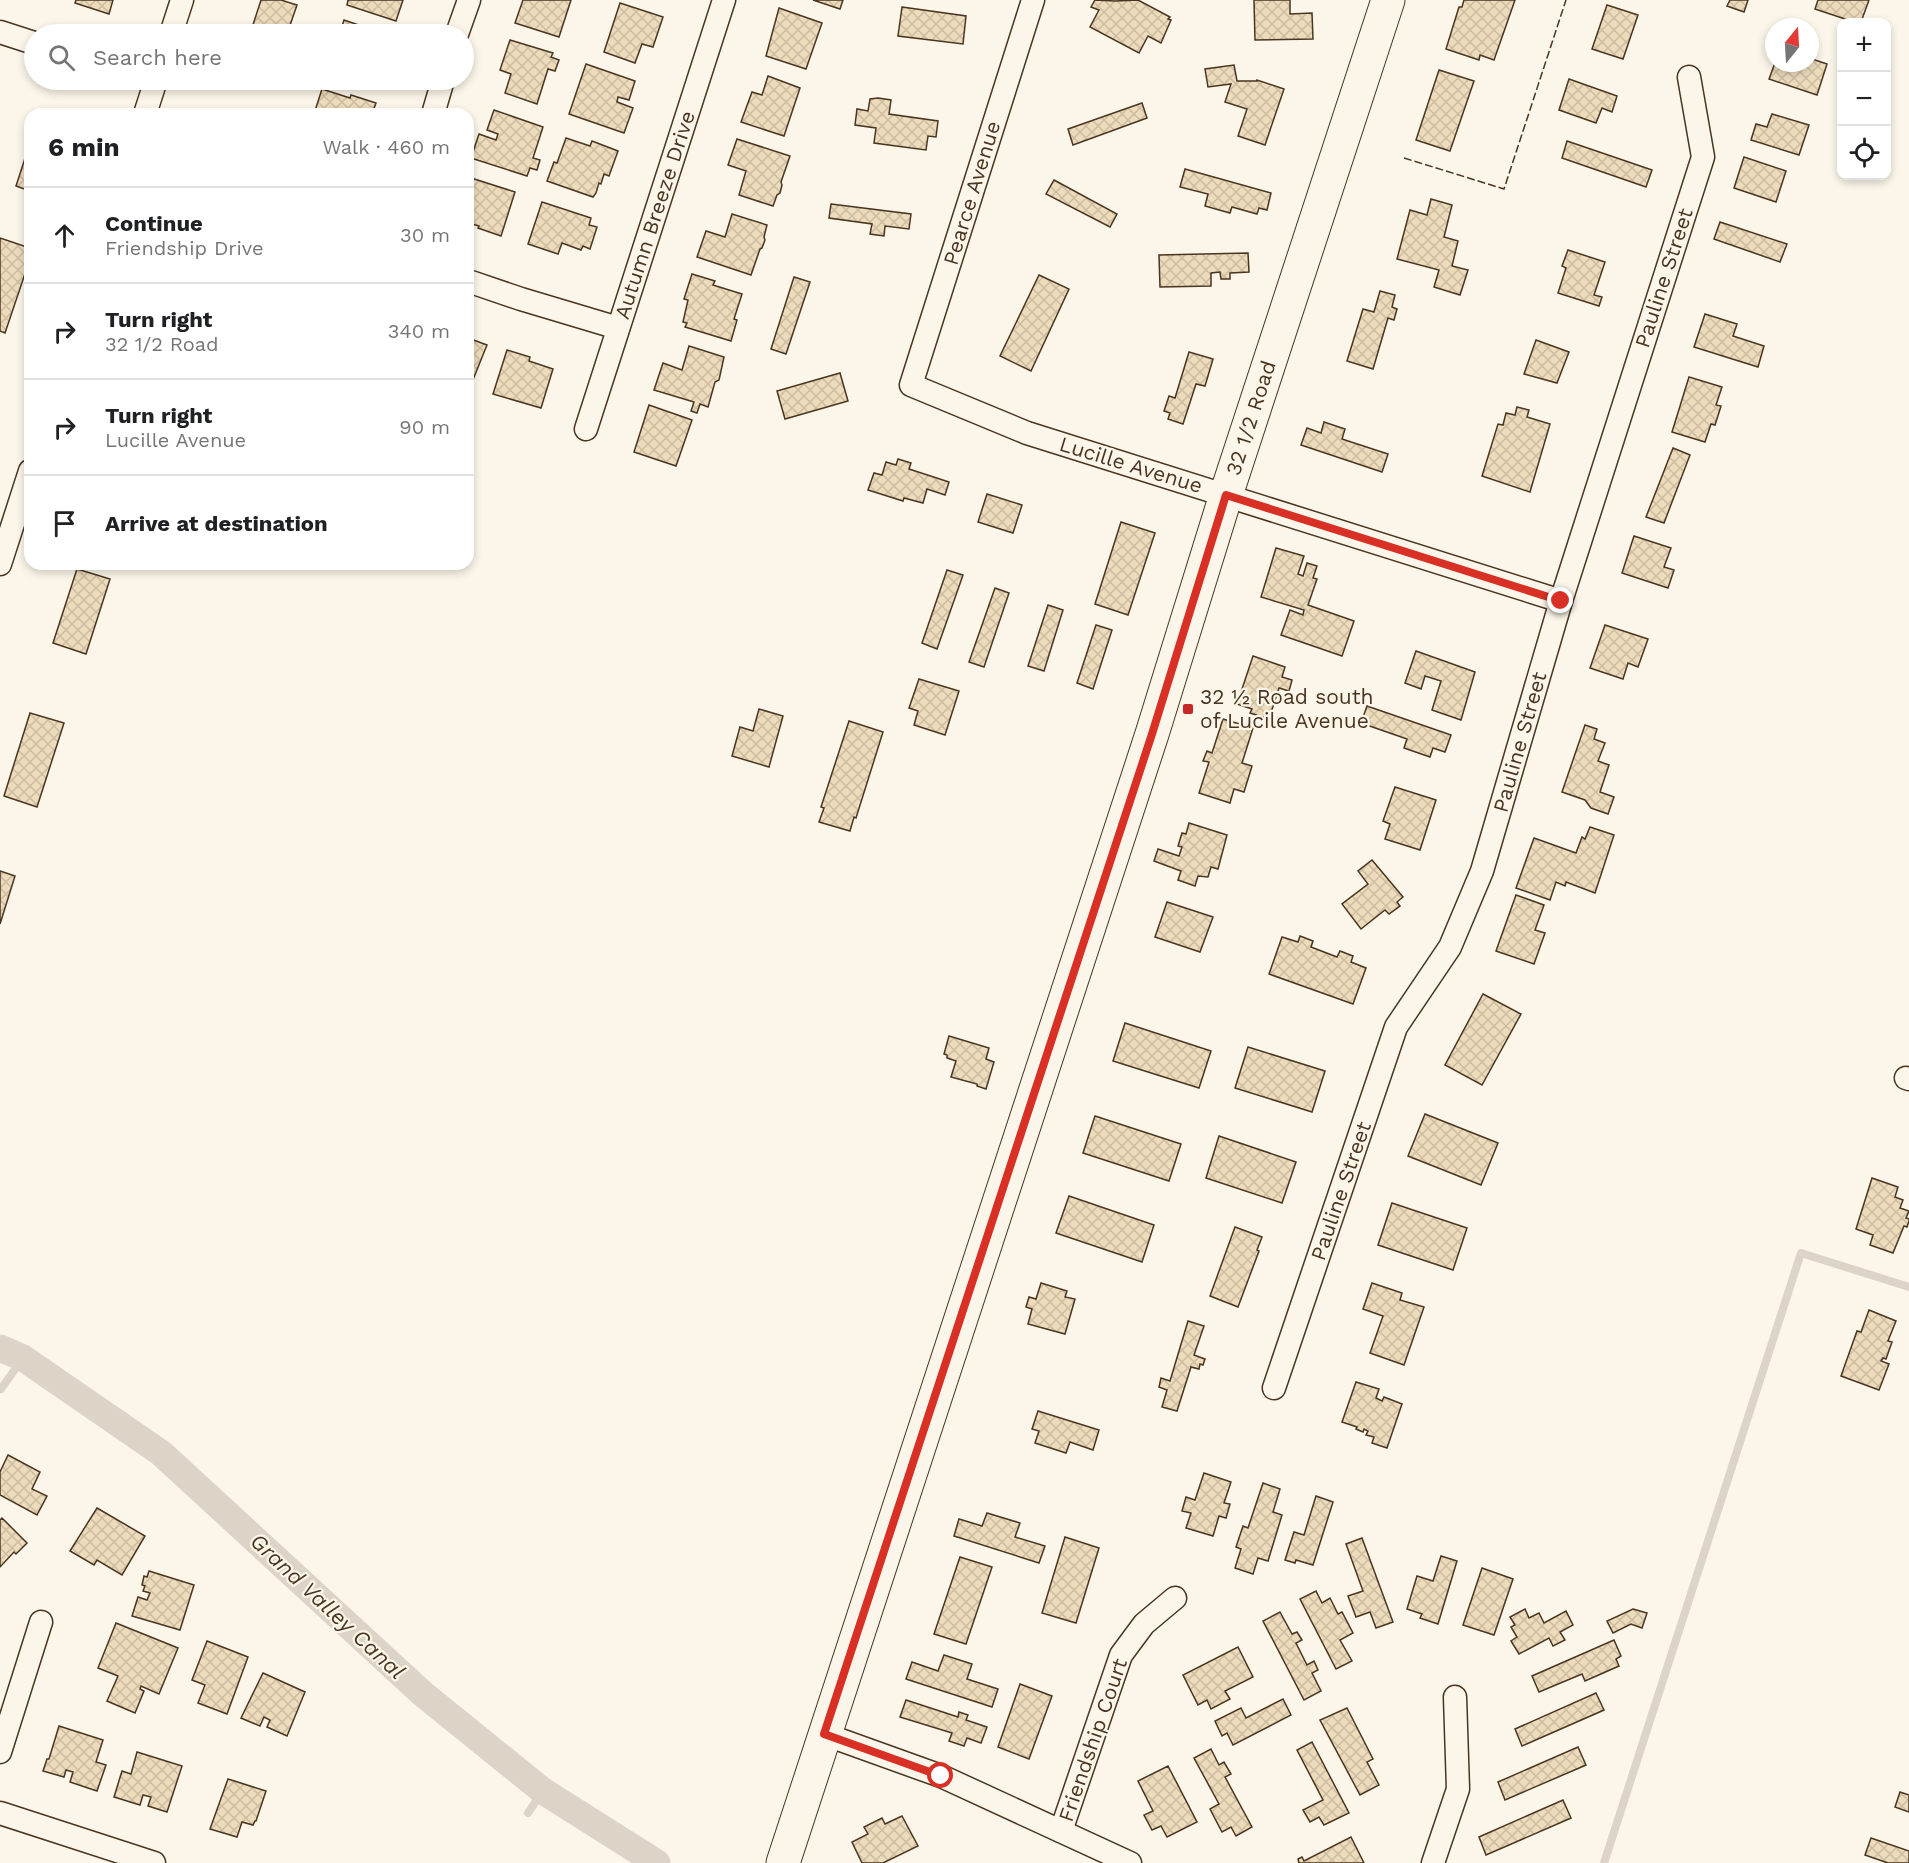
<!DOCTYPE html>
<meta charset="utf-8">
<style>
body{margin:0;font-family:"Work Sans",sans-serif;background:#f2f2f2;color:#202124}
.controls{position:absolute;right:18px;top:18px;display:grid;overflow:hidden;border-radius:12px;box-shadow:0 3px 9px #0003}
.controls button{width:54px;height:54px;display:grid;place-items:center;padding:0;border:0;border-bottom:2px solid #e0e0e0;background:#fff;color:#202124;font:30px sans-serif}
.compass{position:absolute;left:1765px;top:18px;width:54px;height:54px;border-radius:50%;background:#fff;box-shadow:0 3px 9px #0003;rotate:18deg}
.stop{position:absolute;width:18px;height:18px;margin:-14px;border:4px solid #d93025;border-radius:50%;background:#fff}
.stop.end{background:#d93025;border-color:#fff;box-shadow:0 2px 6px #0008}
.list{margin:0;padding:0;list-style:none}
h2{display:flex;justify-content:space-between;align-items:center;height:78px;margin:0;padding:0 24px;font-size:26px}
h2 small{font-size:20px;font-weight:400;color:#757577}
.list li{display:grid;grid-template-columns:39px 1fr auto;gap:18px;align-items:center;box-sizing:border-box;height:96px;padding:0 24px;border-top:2px solid #e0e0e0}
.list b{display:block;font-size:22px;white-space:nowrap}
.list p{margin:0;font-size:20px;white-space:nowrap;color:#757577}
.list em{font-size:20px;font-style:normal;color:#757577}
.icon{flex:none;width:33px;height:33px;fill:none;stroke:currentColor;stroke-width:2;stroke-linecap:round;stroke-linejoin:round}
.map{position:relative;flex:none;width:1909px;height:1863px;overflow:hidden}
.search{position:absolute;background:#fff;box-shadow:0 3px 9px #0003;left:24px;top:24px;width:450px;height:66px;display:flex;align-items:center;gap:15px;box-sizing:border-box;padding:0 21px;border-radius:33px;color:#757577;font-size:22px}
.panel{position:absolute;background:#fff;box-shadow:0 3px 9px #0003;left:24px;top:108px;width:450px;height:462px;border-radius:18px}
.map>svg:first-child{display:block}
</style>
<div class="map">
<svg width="1909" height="1863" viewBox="0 0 1909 1863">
<defs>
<pattern id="building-cross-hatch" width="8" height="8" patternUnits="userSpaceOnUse" patternTransform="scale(1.5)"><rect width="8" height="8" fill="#ecdcbc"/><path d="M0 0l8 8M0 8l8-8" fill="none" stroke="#ccbda1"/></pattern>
</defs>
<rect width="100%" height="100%" fill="#fbf6e9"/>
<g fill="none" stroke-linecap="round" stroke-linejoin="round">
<g stroke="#dcd4c6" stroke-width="8">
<polyline points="1,1389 23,1358"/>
<polyline points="528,1813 543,1791"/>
<polyline points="1604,1863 1801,1253 1909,1287"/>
</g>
<polyline stroke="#dcd4c6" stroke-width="27" points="0,1348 23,1358 161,1453 423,1694 543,1791 657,1863"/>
</g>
<g fill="url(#building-cross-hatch)" stroke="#4a3520" stroke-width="1.5">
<polygon points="76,0 113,0 109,14 75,3"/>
<polygon points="261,0 281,0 297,5 287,34 250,34"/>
<polygon points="348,0 403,0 396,21 347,5"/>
<polygon points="523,0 571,0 559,37 515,23"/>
<polygon points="813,0 843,0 840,9"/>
<polygon points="1095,0 1115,1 1138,0 1170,17 1168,19 1171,20 1161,43 1148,36 1139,53 1090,27 1099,10 1091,7"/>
<polygon points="1254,0 1290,0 1290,14 1312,13 1313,39 1255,40"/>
<polygon points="1464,0 1515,0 1494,60 1480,55 1479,60 1446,49 1459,7 1462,7"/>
<polygon points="1730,0 1748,0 1744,12 1727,6"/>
<polygon points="1818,0 1869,0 1861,22 1854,22 1815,9"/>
<polygon points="620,3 663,17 653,47 642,44 635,63 604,52"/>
<polygon points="1607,5 1638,15 1623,59 1592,49"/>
<polygon points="902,7 966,16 963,44 898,36"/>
<polygon points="779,8 822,23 806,69 766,56"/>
<polygon points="344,20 379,32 378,34 338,34 340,33"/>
<polygon points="510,40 553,53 551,57 559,60 555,71 548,69 537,104 505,93 511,74 500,70"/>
<polygon points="1810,49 1815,50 1812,59 1827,64 1817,95 1769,79 1775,63 1810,63"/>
<polygon points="586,64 635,81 629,100 618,97 617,102 633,108 624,133 569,114"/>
<polygon points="1234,65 1237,81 1257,81 1257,80 1284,89 1265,145 1238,136 1247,109 1225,102 1231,84 1208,87 1205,69"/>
<polygon points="1439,70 1474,81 1450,151 1416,140"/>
<polygon points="768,76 800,88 784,136 741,122 752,92 762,95"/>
<polygon points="1569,79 1617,96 1612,112 1602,108 1596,123 1559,110"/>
<polygon points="354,80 384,80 380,89"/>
<polygon points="322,89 350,98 351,95 376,103 372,114 314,114"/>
<polygon points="878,98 891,100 889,114 938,121 936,137 928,136 926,150 874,143 876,128 855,125 857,109 868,111 870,99"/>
<polygon points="1142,103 1147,118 1073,145 1068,129"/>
<polygon points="494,110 543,127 533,158 540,160 537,170 530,168 527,176 471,158 479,134 496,140 498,134 487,130"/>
<polygon points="1772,114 1809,125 1799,155 1751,140 1756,124 1767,127"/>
<polygon points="566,138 590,146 592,141 618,151 609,176 604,174 601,184 599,183 596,193 593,197 547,181 554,162 557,163"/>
<polygon points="737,139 790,156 781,182 782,185 780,193 777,195 773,206 739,195 746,171 728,165"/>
<polygon points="1567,141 1652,170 1646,187 1562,158"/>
<polygon points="30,143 30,191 16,186"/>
<polygon points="1744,157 1786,171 1776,202 1734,188"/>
<polygon points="1185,169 1271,193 1267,210 1259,208 1257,214 1232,207 1230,213 1205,206 1208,194 1180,187"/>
<polygon points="468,177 515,192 501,236 478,228 479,226 468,223"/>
<polygon points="1054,180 1117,214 1110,227 1046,194"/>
<polygon points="1431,199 1452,205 1444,237 1458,241 1452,266 1468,270 1460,295 1434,287 1439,270 1397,259 1410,210 1427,215"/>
<polygon points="542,202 591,218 589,225 597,227 590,249 583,246 581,250 562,243 558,254 528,244"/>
<polygon points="831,204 911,214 909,229 885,226 884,236 870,234 872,224 829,218"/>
<polygon points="732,214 767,225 764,237 765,240 762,248 760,249 751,275 697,257 706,231 725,237"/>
<polygon points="1720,222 1787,244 1780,262 1714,239"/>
<polygon points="0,238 30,248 30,259 5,333 0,331"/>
<polygon points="1568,250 1605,262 1594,295 1602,297 1599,306 1558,293 1566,268 1562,266"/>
<polygon points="1248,253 1249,272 1230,273 1230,279 1221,279 1220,272 1211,273 1211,286 1160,287 1159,255"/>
<polygon points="692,274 715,281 713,285 742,294 734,319 737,320 731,341 685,327 687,323 683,322 688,300 684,299"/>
<polygon points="1039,275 1069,289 1031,371 1000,356"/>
<polygon points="794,277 810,282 786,354 771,349"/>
<polygon points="1380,291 1395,295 1392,307 1397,309 1394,320 1388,318 1373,369 1347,361 1363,309 1374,312"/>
<polygon points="1705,314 1737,324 1733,336 1764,346 1758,367 1694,347"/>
<polygon points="468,338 487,345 468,392"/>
<polygon points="1536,340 1569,352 1557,383 1524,374"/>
<polygon points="689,346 724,357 719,380 715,382 708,407 700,404 697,413 691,411 694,402 654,390 663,363 682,370"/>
<polygon points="507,350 530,357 529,361 553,369 541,408 493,394"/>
<polygon points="1189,352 1213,359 1205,386 1196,384 1183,424 1168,419 1170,413 1164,411 1169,396 1175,398"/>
<polygon points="840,373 848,401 785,419 777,391"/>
<polygon points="1689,377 1722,387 1716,405 1721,406 1715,425 1711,424 1705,442 1672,432"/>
<polygon points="649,405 692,420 676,466 634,452"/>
<polygon points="1517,407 1529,410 1527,417 1550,424 1530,492 1482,476 1498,424 1503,425 1506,413 1515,415"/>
<polygon points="1324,422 1345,429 1342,439 1388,454 1382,472 1301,445 1307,428 1321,433"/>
<polygon points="1673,448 1690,455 1664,523 1646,517"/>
<polygon points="898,459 911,463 909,469 949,482 945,495 927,489 923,503 904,498 903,501 868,490 874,473 882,475 886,462 896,465"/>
<polygon points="987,494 1022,505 1013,533 978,522"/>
<polygon points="1121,522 1155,533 1128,615 1095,604"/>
<polygon points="1634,536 1671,548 1664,567 1674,570 1668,588 1622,573"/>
<polygon points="1276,548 1304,556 1298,574 1303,576 1307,563 1317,566 1313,578 1317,579 1308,605 1354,621 1342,656 1281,635 1290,610 1303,615 1304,610 1261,597"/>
<polygon points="77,569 110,579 86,654 53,643"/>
<polygon points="947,570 963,575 937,649 922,643"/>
<polygon points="995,588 1009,593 984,667 969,662"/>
<polygon points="1048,605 1063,610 1044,671 1028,666"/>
<polygon points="1096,625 1112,630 1093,689 1077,683"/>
<polygon points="1605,625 1648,639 1638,667 1628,663 1623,679 1590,668"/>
<polygon points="1416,651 1475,672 1461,720 1432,710 1441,681 1425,676 1421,689 1405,683"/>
<polygon points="1253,656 1285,667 1282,677 1292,680 1289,691 1279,688 1269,719 1250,713 1252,709 1237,704"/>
<polygon points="919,679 959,691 945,735 914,725 918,711 909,708"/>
<polygon points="1367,706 1451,735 1445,752 1433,748 1430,757 1404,748 1407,739 1361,723"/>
<polygon points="759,709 783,716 769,767 732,756 740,727 753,731"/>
<polygon points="30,713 64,723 37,807 4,796"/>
<polygon points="1223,719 1253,728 1242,763 1252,766 1244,792 1234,789 1230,803 1199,793 1209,762 1203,761 1207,751 1212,753"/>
<polygon points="849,721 883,732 856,818 854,817 850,831 819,822 824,808 821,807"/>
<polygon points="1585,725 1597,729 1594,739 1605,743 1598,761 1609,765 1600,792 1614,797 1608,814 1591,808 1585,800 1562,792"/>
<polygon points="1395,787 1436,800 1420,850 1385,839 1390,824 1383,821"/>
<polygon points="1189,823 1227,835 1218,869 1211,867 1208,877 1198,876 1195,886 1178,880 1181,871 1154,861 1158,849 1179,856 1182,847 1178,846 1182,833 1186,834"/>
<polygon points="1590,827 1614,835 1595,893 1566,882 1565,886 1556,882 1550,900 1516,888 1534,838 1576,853 1582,837 1585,839"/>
<polygon points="1372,860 1403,897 1397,902 1400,906 1389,914 1385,910 1361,929 1342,904 1368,884 1358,871"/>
<polygon points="0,871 15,876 0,924"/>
<polygon points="1516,895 1544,905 1535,930 1545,933 1534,964 1496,951"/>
<polygon points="1167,902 1213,917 1200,952 1155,937"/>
<polygon points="1300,936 1313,941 1311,947 1337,957 1340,951 1353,956 1351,962 1366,968 1353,1004 1269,974 1282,937 1298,942"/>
<polygon points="1483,994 1521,1014 1482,1085 1445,1065"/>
<polygon points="1125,1023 1211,1051 1199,1088 1113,1061"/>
<polygon points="949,1036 989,1048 986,1059 994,1062 986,1089 977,1086 977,1084 951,1077 956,1061 947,1058 947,1055 944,1054"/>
<polygon points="1248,1047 1325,1071 1312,1112 1235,1088"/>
<polygon points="1425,1114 1498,1143 1481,1185 1408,1156"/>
<polygon points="1095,1116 1181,1144 1169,1181 1083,1153"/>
<polygon points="1219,1136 1296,1162 1282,1203 1206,1178"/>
<polygon points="1872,1178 1898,1187 1895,1197 1903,1200 1900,1208 1909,1211 1906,1218 1909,1219 1909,1221 1907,1227 1904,1226 1893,1253 1870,1245 1873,1235 1856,1229"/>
<polygon points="1069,1196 1154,1225 1142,1262 1056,1233"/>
<polygon points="1392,1203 1467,1228 1453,1270 1378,1245"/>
<polygon points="1235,1227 1262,1237 1257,1250 1259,1251 1238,1307 1210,1296"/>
<polygon points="1041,1283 1067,1291 1065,1297 1075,1299 1065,1334 1028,1324 1032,1309 1026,1307 1029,1297 1036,1299"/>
<polygon points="1372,1283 1402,1293 1400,1300 1424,1307 1404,1365 1370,1353 1383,1316 1363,1309"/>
<polygon points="1869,1310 1896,1321 1888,1341 1892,1342 1886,1359 1883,1358 1881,1361 1889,1364 1879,1390 1841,1376 1857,1331 1861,1332"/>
<polygon points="1188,1321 1204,1326 1194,1355 1205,1359 1203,1365 1200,1364 1199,1369 1191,1367 1177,1411 1162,1407 1167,1390 1159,1387 1161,1378 1170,1381"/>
<polygon points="1356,1382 1379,1389 1376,1398 1382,1401 1384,1397 1402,1404 1387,1448 1372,1443 1374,1437 1366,1435 1368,1431 1364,1429 1363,1432 1356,1429 1357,1427 1342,1422"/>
<polygon points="1038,1411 1099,1430 1093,1450 1070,1442 1066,1453 1035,1443 1039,1431 1032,1429"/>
<polygon points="8,1455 40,1472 32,1489 47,1496 37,1515 0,1495 0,1472"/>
<polygon points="1204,1473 1231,1482 1224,1503 1230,1504 1226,1518 1219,1516 1213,1536 1186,1528 1191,1513 1182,1511 1186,1497 1195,1500"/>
<polygon points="1263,1483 1280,1489 1273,1512 1282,1515 1268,1561 1258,1558 1253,1574 1235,1568 1241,1549 1236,1547 1243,1526 1248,1528"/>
<polygon points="1316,1496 1333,1502 1313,1565 1296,1560 1295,1563 1285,1560 1294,1532 1304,1535"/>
<polygon points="97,1508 145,1536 122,1575 97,1560 94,1565 70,1551"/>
<polygon points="987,1513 1020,1523 1015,1537 1045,1546 1039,1563 954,1536 959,1519 982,1526"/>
<polygon points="2,1518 27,1543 16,1554 14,1552 0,1567 0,1520"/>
<polygon points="1065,1537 1099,1548 1076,1623 1042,1613"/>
<polygon points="1362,1538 1393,1622 1376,1628 1370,1612 1356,1617 1348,1596 1363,1591 1346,1544"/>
<polygon points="1441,1556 1457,1561 1438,1624 1420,1618 1422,1614 1407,1609 1417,1576 1433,1581"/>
<polygon points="960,1557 992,1567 966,1644 934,1634"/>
<polygon points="1482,1568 1513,1579 1494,1635 1463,1625"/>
<polygon points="149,1571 194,1585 180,1630 132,1616 138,1597 147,1600 150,1593 143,1591 145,1586 142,1585 144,1576 147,1577"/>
<polygon points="1316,1591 1322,1603 1330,1598 1338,1614 1342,1612 1353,1633 1340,1640 1352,1661 1336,1669 1300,1599"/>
<polygon points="1525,1609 1529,1618 1539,1613 1544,1623 1566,1611 1573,1625 1560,1632 1565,1640 1553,1646 1549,1638 1519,1654 1511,1641 1517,1637 1511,1627 1515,1625 1510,1617"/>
<polygon points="1633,1609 1647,1613 1642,1628 1631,1624 1613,1633 1607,1621"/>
<polygon points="1280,1612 1292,1634 1297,1632 1302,1640 1296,1643 1307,1665 1314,1661 1318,1670 1312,1673 1321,1691 1304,1700 1263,1621"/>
<polygon points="116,1623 178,1648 159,1694 141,1686 140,1689 144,1691 135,1713 107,1701 118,1676 98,1668"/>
<polygon points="1614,1640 1621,1656 1616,1659 1619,1666 1585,1681 1582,1674 1539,1692 1532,1676"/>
<polygon points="207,1641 248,1657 227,1714 198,1703 205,1685 192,1680"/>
<polygon points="1238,1647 1253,1677 1225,1691 1230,1699 1211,1709 1207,1700 1198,1705 1183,1675"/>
<polygon points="944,1655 972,1664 967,1679 998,1689 992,1707 906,1679 912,1662 938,1671"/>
<polygon points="263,1673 305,1692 287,1736 267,1727 270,1720 264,1717 260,1726 241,1718"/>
<polygon points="1020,1684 1052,1696 1029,1759 998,1747"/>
<polygon points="1596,1693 1604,1710 1522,1746 1515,1729"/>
<polygon points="1283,1699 1291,1715 1233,1745 1227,1733 1222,1736 1215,1721 1241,1708 1246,1718"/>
<polygon points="906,1700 958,1717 959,1712 968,1715 966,1720 987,1727 981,1743 967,1738 964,1746 949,1741 952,1733 900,1717"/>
<polygon points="1347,1708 1373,1759 1367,1762 1379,1785 1360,1795 1320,1720"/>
<polygon points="59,1726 103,1740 96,1762 106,1765 97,1791 70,1782 73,1772 66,1770 64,1777 43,1771 47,1759 49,1759"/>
<polygon points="1312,1742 1349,1813 1324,1825 1319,1817 1310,1822 1303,1810 1323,1800 1297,1750"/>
<polygon points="1578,1747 1586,1765 1505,1800 1498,1782"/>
<polygon points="1211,1749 1219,1765 1224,1762 1231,1774 1225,1777 1252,1827 1236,1836 1231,1827 1222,1832 1210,1809 1219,1804 1194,1758"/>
<polygon points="137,1752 182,1766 167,1812 148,1806 151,1797 143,1795 140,1805 114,1797 122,1771 131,1774"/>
<polygon points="1168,1766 1197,1822 1167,1837 1161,1826 1152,1830 1144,1815 1153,1811 1138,1781"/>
<polygon points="228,1779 266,1791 256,1821 255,1821 253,1825 242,1822 237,1837 210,1829"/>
<polygon points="1900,1792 1909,1795 1909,1812 1895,1807"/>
<polygon points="1563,1800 1571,1818 1486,1855 1479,1837"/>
<polygon points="902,1816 918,1846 883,1863 862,1863 852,1842 868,1834 864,1827 882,1818 885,1824"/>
<polygon points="1351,1837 1364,1863 1299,1863 1298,1859 1302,1857 1304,1861"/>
<polygon points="1871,1838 1909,1851 1909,1863 1888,1863 1865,1855"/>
</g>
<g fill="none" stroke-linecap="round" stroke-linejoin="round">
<defs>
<g id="street">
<polyline points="1033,0 911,385 1027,433 1561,601"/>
<polyline points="0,32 34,43"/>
<polyline points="171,34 182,0"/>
<polyline points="457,34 469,0"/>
<polyline points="145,114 156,80"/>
<polyline points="433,114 443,80"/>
<polyline points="468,281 521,299 618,328"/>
<polyline points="586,429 724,0"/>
<polyline points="0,564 30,471"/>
<polyline points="1906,1078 1909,1079"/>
<polyline points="1274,1388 1396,1027 1450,947 1482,871 1561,601 1703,157 1689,77"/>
<polyline points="824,1734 941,1776 1130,1863"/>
<polyline points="0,1752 41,1622"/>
<polyline points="0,1813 154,1863"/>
<polyline points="1061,1831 1121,1655 1144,1624 1175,1598"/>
<polyline points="1433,1863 1458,1789 1455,1697"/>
</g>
<polyline id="secondary" points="783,1863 1152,734 1226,495 1388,0"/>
</defs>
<use href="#street" stroke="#4a3520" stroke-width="25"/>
<use href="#secondary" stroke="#4a3520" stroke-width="35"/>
<use href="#street" stroke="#fbf6e9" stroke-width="22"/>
<use href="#secondary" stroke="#fbf6e9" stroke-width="33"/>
<polyline stroke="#4a3520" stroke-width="1.5" stroke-dasharray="8 3" stroke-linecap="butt" points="1404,158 1504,189 1566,0"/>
</g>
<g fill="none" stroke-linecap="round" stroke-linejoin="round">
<polyline stroke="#d93025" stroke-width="8" points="941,1776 824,1734 1152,734 1226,495 1561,601"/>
</g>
<rect fill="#c62828" stroke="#fbf6e9" stroke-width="2" x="1182" y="703" width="12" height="12" rx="3"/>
<g text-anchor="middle" stroke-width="4.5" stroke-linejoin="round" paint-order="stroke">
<g font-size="21" fill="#4a3520" stroke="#fbf6e9">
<text transform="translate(972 193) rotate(-73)" y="7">Pearce Avenue</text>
<text transform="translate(655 215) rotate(-72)" y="7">Autumn Breeze Drive</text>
<text transform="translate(1664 278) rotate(-72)" y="7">Pauline Street</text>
<text transform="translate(1251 418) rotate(-72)" y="7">32 1/2 Road</text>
<text transform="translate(1131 465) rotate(17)" y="7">Lucille Avenue</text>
<text transform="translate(1520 742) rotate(-74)" y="7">Pauline Street</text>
<text transform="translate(1341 1191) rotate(-71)" y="7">Pauline Street</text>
<text transform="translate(1093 1740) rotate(-71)" y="7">Friendship Court</text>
</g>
<g font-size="21" fill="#4a3520" stroke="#fbf6e9" text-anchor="start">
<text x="1200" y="704">32 ½ Road south<tspan x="1200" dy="24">of Lucile Avenue</tspan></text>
</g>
<g font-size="22" font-style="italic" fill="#4a3520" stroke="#fbf6e9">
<text transform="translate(328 1606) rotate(43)" y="8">Grand Valley Canal</text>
</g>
</g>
</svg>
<div class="controls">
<button>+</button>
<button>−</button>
<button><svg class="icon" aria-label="locate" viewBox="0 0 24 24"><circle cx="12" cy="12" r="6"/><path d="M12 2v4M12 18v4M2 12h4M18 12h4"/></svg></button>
</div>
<svg class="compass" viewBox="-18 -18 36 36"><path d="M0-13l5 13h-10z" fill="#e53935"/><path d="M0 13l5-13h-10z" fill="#757577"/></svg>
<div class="stop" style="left:941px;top:1776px"></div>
<div class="stop end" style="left:1561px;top:601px"></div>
<div class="search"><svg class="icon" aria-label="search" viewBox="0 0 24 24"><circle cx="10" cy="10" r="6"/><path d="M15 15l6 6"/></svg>Search here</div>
<section class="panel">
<h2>6 min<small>Walk · 460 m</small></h2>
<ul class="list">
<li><svg class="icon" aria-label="ahead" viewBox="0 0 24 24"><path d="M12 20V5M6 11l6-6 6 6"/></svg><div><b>Continue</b><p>Friendship Drive</p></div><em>30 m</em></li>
<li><svg class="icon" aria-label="right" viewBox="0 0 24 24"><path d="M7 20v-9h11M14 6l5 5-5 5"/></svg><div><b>Turn right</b><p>32 1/2 Road</p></div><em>340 m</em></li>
<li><svg class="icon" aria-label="right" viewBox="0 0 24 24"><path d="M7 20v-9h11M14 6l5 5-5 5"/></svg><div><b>Turn right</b><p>Lucille Avenue</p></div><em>90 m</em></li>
<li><svg class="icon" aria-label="arrive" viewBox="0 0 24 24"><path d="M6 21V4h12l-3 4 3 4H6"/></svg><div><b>Arrive at destination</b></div></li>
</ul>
</section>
</div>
